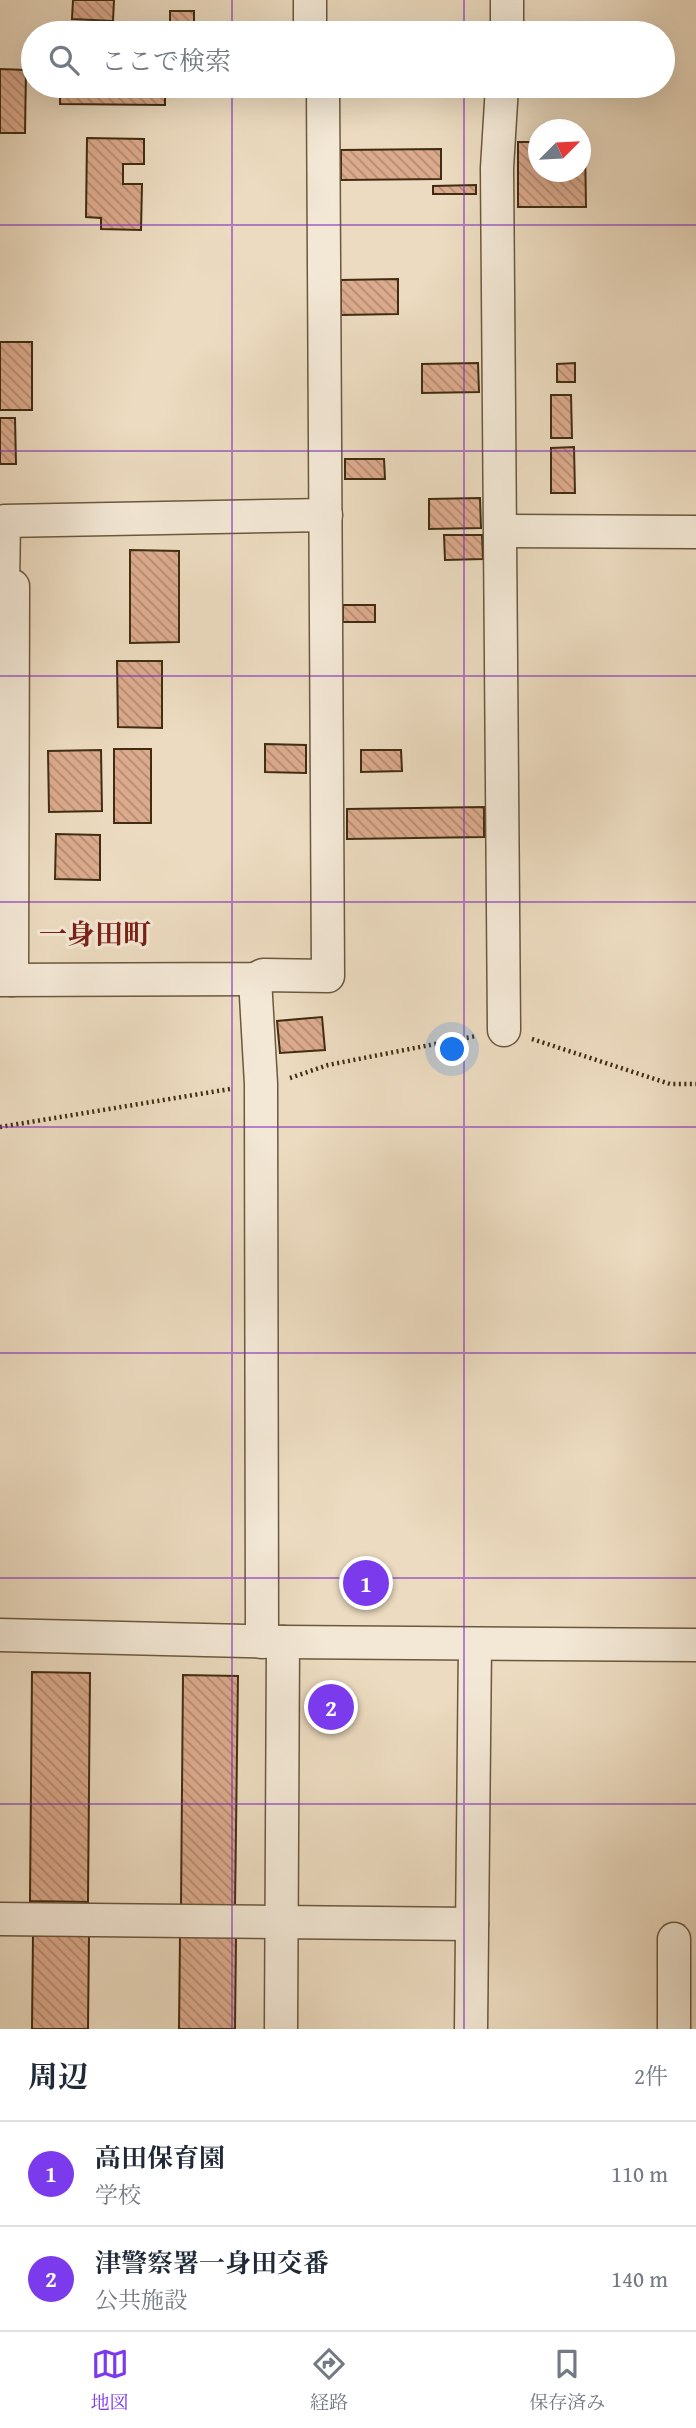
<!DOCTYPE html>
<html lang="ja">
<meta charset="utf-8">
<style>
body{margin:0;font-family:"Gentium Book Plus","Noto Serif JP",serif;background:#f2f2f3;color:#1f2937}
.compass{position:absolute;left:528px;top:119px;width:63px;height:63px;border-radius:50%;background:#fff;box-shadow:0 7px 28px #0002;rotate:66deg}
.you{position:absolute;left:453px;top:1050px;width:24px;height:24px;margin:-18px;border:5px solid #fff;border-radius:50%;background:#1a73e8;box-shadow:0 0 0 10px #1a73e833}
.badge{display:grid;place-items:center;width:46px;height:46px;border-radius:50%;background:#7c3aed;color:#fff;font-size:23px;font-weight:700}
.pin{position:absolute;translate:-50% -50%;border:4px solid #fff;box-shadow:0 2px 7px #0006}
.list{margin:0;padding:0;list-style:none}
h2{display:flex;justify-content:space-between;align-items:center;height:91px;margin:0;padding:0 28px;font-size:30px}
h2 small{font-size:23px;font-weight:400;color:#747a83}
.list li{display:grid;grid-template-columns:46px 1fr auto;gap:21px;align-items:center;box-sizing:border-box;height:105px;padding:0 28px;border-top:2px solid #e0e1e3}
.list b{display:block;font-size:26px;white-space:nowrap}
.list p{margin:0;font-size:23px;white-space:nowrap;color:#747a83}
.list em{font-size:23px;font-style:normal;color:#747a83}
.icon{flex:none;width:38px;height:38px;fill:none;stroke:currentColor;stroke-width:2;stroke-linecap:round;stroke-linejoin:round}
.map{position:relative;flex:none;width:696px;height:2029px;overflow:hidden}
.search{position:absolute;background:#fff;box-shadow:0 7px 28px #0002;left:21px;right:21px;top:21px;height:77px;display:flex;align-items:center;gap:18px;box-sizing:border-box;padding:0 24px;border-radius:38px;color:#747a83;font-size:26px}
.sheet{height:301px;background:#fff}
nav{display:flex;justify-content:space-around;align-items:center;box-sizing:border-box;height:98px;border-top:2px solid #e0e1e3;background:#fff;font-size:19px;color:#747a83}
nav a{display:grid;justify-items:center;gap:4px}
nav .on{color:#7c3aed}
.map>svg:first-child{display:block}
</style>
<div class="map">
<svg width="696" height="2029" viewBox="0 0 696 2029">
<defs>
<pattern id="building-back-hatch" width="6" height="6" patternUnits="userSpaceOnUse" patternTransform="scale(1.75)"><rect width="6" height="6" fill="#dcaa8d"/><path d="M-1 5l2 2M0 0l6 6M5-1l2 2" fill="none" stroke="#b48b72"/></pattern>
</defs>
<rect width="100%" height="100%" fill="#ecdbc0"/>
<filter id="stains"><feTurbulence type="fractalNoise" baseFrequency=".00286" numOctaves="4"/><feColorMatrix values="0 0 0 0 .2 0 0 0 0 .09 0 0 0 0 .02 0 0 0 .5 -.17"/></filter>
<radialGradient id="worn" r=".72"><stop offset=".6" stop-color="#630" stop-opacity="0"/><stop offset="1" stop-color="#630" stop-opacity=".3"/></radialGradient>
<g fill="url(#building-back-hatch)" stroke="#402d11" stroke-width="2">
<polygon points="73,0 114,0 113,21 72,19"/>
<rect x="170" y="11" width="24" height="22"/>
<rect x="560" y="27" width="22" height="6"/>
<polygon points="0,69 26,70 25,133 0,133"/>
<polygon points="60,86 165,86 165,105 60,104"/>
<polygon points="87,138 144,139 144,164 123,164 123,184 142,184 141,230 101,229 101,218 86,217"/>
<polygon points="518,142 538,142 538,172 580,172 580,142 585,142 586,207 518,207"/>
<polygon points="441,149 441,179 341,180 341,150"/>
<polygon points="476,185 476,194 433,194 433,186"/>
<polygon points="398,279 398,314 341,315 341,280"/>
<rect x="0" y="342" width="32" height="68"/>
<polygon points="478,363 479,392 422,393 422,364"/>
<polygon points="575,363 575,382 557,382 557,364"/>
<polygon points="551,395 571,395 572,438 551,438"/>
<polygon points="0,418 15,418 16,464 0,464"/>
<polygon points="574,447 575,493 551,493 551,448"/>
<polygon points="345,459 384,459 385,479 345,479"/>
<polygon points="480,498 481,528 429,529 429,499"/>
<polygon points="444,535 482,535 483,559 445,560"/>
<polygon points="130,550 179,551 179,642 130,643"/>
<rect x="343" y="605" width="32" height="17"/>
<polygon points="117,661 162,661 162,728 118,727"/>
<polygon points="265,744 306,745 306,773 265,772"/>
<rect x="114" y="749" width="37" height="74"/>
<polygon points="101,750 102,811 49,812 48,751"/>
<polygon points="361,750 401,750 402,771 361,772"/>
<polygon points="484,807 484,837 347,839 347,809"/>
<polygon points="56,834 100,835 100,880 55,879"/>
<polygon points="322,1017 325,1050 280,1053 277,1021"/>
<polygon points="32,1672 90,1673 88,1902 30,1901"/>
<polygon points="183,1675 238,1676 235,1907 181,1906"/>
<polygon points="33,1933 89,1934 88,2029 32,2029"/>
<polygon points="180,1937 236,1937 235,2029 179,2029"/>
</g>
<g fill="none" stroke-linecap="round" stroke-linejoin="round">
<defs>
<g id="minor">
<polyline points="507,0 507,33"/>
<polyline points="310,33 310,0"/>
<polyline points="502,86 497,168 504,1030"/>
<polyline points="502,531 696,532"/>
<polyline points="0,586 13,586 12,980"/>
<polyline points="3,586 4,521 326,515"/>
<polyline points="255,979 261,1084 262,1642"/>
<polyline points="0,980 255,979 263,975 328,976 323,86"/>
<polyline points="0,1635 283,1642 696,1645"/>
<polyline points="0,1919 472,1924"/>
<polyline points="281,2029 283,1642"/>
<polyline points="471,2029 475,1644"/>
<polyline points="674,2029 674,1939"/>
</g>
</defs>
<use href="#minor" stroke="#6b583d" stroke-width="35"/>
<g stroke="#402d11" stroke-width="4.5" stroke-dasharray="2 3.5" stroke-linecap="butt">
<polyline points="532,1039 670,1084 696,1084"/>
<polyline points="290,1078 328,1065 476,1036"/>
<polyline points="0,1127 230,1089"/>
</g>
<use href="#minor" stroke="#f3e8d6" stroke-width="32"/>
</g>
<path fill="none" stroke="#7b2cbf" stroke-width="2" stroke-opacity="0.55" d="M 232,0 L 232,33M 464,0 L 464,33M 232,86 L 232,2029M 464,86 L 464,2029M 0,225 L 696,225M 0,451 L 696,451M 0,676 L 696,676M 0,902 L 696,902M 0,1127 L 696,1127M 0,1353 L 696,1353M 0,1578 L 696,1578M 0,1804 L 696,1804"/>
<g text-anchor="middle" stroke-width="6" stroke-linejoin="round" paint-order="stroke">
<g font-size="28" font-weight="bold" fill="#7a1f14" stroke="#f3e8d6">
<text x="95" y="944">一身田町</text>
</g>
</g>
<rect width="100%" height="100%" filter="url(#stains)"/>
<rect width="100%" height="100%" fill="url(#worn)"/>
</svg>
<svg class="compass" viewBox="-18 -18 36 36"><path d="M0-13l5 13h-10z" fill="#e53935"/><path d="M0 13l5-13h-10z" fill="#747a83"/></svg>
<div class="you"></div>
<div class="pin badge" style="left:366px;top:1583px">1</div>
<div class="pin badge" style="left:331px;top:1707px">2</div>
<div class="search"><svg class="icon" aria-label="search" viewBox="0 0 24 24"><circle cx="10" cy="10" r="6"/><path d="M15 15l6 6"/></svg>ここで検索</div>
</div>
<section class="sheet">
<h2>周辺<small>2件</small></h2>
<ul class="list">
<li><span class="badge">1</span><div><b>高田保育園</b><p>学校</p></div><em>110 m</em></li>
<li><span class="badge">2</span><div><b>津警察署一身田交番</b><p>公共施設</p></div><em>140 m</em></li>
</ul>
</section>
<nav>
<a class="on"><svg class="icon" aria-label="map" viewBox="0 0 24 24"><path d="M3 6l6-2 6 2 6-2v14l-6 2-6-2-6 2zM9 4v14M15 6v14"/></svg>地図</a>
<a><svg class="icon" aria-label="directions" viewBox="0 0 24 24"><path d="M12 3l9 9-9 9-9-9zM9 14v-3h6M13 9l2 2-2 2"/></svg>経路</a>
<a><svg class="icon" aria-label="saved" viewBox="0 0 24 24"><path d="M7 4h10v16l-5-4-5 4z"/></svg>保存済み</a>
</nav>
